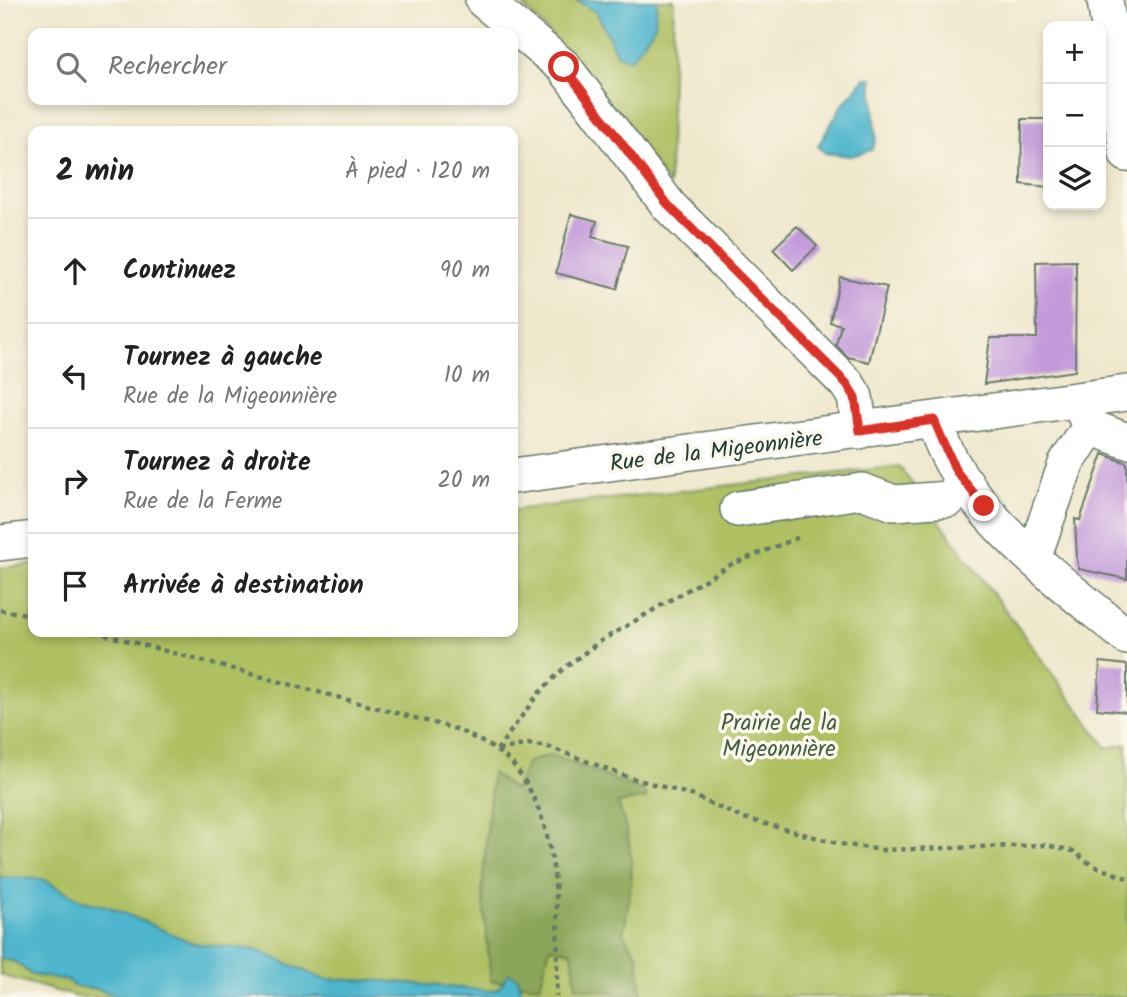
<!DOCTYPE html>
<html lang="fr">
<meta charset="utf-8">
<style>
body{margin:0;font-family:Kalam,sans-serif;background:#f2f2f2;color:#222}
.controls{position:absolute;right:21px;top:21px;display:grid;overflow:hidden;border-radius:14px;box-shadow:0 4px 10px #0003}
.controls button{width:63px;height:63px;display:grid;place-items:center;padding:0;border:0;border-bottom:2px solid #e0e0e0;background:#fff;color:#222;font:35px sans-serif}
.stop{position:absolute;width:21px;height:21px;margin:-16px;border:5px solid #d93025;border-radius:50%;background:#fff}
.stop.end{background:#d93025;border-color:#fff;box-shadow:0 2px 7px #0008}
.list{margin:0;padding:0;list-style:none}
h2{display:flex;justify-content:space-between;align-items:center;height:91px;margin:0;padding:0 28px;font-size:30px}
h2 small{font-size:23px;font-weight:400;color:#767676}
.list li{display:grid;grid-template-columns:46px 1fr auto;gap:21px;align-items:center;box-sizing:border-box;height:105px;padding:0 28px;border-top:2px solid #e0e0e0}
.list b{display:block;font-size:26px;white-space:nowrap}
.list p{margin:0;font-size:23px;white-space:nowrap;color:#767676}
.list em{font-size:23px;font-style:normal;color:#767676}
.icon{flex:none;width:38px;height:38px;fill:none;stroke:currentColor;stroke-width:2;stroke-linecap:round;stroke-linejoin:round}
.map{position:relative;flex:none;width:1127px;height:997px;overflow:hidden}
.search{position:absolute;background:#fff;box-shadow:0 4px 10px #0003;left:28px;top:28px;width:490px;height:77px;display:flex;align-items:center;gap:18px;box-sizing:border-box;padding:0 24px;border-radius:14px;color:#767676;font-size:26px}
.panel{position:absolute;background:#fff;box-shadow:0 4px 10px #0003;left:28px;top:126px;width:490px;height:511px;border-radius:14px}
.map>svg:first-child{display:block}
</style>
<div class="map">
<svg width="1127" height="997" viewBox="0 0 1127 997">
<rect width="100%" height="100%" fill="#fbf7ec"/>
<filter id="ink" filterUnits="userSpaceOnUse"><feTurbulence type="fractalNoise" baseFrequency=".0143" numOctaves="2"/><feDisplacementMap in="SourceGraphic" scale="14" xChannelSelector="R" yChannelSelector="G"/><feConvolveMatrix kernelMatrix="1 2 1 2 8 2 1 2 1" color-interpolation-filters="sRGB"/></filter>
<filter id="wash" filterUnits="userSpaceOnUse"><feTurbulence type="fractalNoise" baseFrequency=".00686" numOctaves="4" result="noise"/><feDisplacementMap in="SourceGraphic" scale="28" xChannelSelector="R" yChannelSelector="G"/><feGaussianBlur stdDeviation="1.57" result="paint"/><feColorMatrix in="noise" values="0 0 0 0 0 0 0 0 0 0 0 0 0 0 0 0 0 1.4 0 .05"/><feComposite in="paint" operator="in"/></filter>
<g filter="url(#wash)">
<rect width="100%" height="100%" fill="#efe8cd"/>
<g fill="#afc063" stroke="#677e4c" stroke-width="2">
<polygon points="518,0 674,0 669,185 586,73"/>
<polygon points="899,466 1107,748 1127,744 1127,997 77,997 0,975 0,568 33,564 33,632 513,632 513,510"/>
</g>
<path fill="#8ba659" stroke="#557246" stroke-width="2" d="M 551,755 L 642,790 L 647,798 L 618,803 C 636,855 634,880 623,933 L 638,956 L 642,997 L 576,987 L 572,951 L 550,947 L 540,986 L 491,981 L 482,888 L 492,773 L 515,790 L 528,762 Z"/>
<g fill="#4fb6cd" stroke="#377a80" stroke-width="2">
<polygon points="576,0 657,0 655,26 631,59 617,55 597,13"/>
<polygon points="865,78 872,78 876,139 872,150 851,156 825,153 818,146 842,105"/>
<polygon points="0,877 42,879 83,901 110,907 193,943 257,950 323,979 386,981 492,991 499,988 509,973 518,978 522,993 567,997 122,997 97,989 72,986 70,981 32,975 15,962 0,958"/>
</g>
<g id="blocks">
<g fill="#c399da">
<polygon points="1022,119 1048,119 1048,187 1021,184"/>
<polygon points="571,214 597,221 592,237 628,246 617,289 556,273"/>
<polygon points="797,226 817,246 793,270 773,249"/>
<polygon points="1076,261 1075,371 984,384 990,338 1037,338 1036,262"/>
<polygon points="840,277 887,287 869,362 848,357 836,345 841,325 830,322"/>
<polygon points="1103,454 1127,463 1127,579 1079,569 1077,560 1075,519 1080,520"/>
<polygon points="1100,662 1127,665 1127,712 1097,709"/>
</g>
</g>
</g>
<g filter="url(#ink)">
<use href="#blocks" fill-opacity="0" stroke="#68796a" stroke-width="2"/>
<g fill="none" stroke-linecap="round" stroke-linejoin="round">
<defs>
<g id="minor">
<polyline points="483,0 564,67 669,206 847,384 855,397 860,431"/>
<polyline points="1105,0 1127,154"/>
<polyline points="1081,405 1090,427 1127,441"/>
<path d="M 934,420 C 959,510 1059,580 1127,637"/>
<polyline points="513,476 1127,393"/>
<polyline points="738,509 862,491 894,503 949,499 966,483"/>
<polyline points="0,543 33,539"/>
<polyline points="1033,558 1066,464 1090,427"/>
</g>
</defs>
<use href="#minor" stroke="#68796a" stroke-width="38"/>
<g stroke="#68796a" stroke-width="4.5" stroke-dasharray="5 5" stroke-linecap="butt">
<polyline points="0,610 33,615"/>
<path d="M 95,632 L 456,729 C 478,740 503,750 518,771 C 562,832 559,925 556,997"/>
<polyline points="497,750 538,694 563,669 599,642 730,565 802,536"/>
<polyline points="498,750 529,744 549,747 628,777 692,795 740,817 840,844 883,850 1046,845 1073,851 1093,866 1127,878"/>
</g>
<use href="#minor" stroke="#fff" stroke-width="35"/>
</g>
</g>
<g fill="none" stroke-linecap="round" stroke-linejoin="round" filter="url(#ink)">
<polyline stroke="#d93025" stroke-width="9" points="564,67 669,206 847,384 855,397 860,431 934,420 956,471 984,506"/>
</g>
<g text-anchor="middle" stroke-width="7" stroke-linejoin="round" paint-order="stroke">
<g font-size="23" fill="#1f3d34" stroke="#fbf7ec">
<text transform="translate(716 450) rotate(-7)" y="8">Rue de la Migeonnière</text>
</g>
<g font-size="23" fill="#435e40" stroke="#fbf7ec">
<text x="779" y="730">Prairie de la<tspan x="779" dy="26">Migeonnière</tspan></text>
</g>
</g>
</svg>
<div class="controls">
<button>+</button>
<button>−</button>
<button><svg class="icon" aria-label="layers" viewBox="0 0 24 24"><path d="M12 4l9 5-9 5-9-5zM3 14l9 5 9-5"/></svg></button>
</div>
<div class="stop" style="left:564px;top:67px"></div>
<div class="stop end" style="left:984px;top:506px"></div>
<div class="search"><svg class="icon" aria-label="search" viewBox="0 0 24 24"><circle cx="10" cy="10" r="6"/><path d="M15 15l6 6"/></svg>Rechercher</div>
<section class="panel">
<h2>2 min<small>À pied · 120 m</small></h2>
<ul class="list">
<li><svg class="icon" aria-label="ahead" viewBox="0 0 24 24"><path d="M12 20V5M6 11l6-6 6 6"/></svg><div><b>Continuez</b></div><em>90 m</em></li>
<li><svg class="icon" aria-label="left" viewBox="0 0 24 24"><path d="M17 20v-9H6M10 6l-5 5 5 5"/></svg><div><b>Tournez à gauche</b><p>Rue de la Migeonnière</p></div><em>10 m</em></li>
<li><svg class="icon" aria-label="right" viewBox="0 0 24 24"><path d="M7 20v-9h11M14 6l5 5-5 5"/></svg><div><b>Tournez à droite</b><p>Rue de la Ferme</p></div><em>20 m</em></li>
<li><svg class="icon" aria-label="arrive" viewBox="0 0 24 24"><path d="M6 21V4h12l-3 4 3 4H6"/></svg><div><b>Arrivée à destination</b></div></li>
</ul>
</section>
</div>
